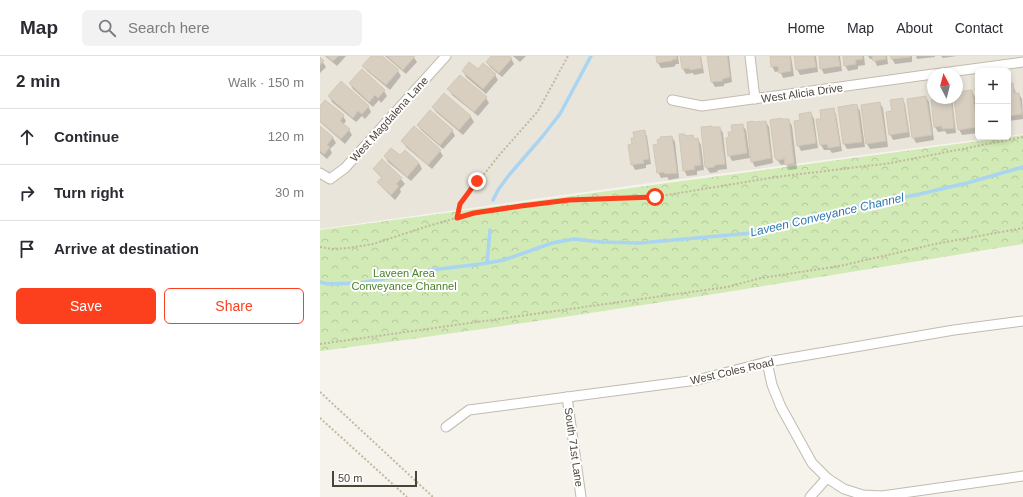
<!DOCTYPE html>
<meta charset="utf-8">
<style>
body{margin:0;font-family:Arial,sans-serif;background:#f2f2f3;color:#2b2b33}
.controls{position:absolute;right:12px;top:12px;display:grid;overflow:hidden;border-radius:6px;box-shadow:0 2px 6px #0003}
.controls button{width:36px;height:36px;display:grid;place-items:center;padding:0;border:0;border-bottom:1px solid #e1e1e2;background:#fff;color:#2b2b33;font:20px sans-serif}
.compass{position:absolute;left:607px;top:12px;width:36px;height:36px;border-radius:50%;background:#fff;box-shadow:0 2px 6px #0003;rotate:353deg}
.scale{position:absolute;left:12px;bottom:10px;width:85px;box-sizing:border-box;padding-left:4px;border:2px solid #4b4439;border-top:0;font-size:11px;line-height:14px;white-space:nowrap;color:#4b4439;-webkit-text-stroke:3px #fff;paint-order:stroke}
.stop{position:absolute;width:12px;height:12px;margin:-9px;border:3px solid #fc3f1d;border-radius:50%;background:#fff}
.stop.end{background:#fc3f1d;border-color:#fff;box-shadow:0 1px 4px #0008}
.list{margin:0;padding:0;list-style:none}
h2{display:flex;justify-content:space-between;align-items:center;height:52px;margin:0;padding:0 16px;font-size:17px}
h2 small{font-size:13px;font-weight:400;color:#7c7c81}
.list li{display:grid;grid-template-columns:26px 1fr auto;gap:12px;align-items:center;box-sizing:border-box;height:56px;padding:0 16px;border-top:1px solid #e1e1e2}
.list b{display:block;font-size:15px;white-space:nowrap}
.list em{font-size:13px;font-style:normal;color:#7c7c81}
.actions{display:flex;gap:8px;padding:12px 16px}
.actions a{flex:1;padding:9px 0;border:1px solid #fc3f1d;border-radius:6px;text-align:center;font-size:14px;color:#fc3f1d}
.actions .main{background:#fc3f1d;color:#fff}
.icon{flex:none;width:22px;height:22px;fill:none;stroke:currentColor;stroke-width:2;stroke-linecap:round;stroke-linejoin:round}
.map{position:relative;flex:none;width:703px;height:441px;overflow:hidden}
header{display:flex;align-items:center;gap:24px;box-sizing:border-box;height:56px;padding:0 20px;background:#fff;border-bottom:1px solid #e1e1e2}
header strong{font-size:19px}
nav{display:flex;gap:22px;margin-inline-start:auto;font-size:14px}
.search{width:280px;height:36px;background:#f2f2f3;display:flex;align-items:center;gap:10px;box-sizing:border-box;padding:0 14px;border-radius:6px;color:#7c7c81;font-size:15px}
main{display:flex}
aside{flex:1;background:#fff}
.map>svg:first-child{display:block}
</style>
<header>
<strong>Map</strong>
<div class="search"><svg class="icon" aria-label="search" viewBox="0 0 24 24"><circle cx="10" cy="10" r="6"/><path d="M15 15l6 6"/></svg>Search here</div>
<nav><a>Home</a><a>Map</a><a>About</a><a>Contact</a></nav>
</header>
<main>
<aside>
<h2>2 min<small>Walk · 150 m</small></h2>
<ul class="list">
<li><svg class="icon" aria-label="ahead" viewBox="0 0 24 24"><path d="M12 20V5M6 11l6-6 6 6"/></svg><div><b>Continue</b></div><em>120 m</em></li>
<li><svg class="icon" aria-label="right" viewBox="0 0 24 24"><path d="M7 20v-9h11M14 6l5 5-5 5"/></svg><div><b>Turn right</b></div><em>30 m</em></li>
<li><svg class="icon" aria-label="arrive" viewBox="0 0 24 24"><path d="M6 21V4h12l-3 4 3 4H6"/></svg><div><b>Arrive at destination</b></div></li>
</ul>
<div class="actions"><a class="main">Save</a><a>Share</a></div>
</aside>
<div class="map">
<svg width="703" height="441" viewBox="0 0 703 441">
<defs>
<pattern id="forest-crowns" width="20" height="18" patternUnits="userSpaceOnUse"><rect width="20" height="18" fill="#d2eab5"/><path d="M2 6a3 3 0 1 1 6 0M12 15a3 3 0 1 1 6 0" fill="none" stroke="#b6ca9c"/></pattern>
</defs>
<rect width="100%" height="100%" fill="#f6f3ec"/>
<path fill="#eae5da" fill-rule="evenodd" d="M 0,0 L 703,0 L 703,78 L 688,80 L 688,15 L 658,15 L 658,81 L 677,81 L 315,129 L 0,173 ZM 613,18 L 637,18 L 637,42 L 613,42 Z"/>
<path fill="url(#forest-crowns)" d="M 703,79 L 703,188 C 469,226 235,265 0,295 L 0,174 Z"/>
<g fill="#0003">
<polygon points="5,0 26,0 17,10"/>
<polygon points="52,0 60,0 78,15 81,20 70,34 47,15 44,10"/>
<polygon points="65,0 93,0 97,6 86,18"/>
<polygon points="170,0 189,0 191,2 194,8 182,21 170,11 167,6 171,1"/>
<polygon points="193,0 206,0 200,6"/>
<polygon points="338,0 358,0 359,8 356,8 355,10 353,11 341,12 338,7"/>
<polygon points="361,0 381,0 384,17 374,19 373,17 366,18 363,13"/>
<polygon points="388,0 409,0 412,26 404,28 404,30 395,31 392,26"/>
<polygon points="451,0 471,0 474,20 463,22 460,15 455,16 452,10"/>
<polygon points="475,0 496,0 498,16 480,19 477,13"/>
<polygon points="500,0 520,0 522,15 504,18 501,12"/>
<polygon points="524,0 544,0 545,9 538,10 538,13 528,15 525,9"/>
<polygon points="548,0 567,0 568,8 557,10 554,3 550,3"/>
<polygon points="571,0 592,0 592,6 575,8 572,3"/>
<polygon points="596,0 615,0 615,1 597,3"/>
<polygon points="621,0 637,0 623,2"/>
<polygon points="0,2 6,11 0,17"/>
<polygon points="158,14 175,19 178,24 166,38 146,21 143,15"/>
<polygon points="30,28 64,35 67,40 61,47 59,44 53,51 33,33"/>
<polygon points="692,28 695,34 696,38 699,38 702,43 703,63 688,65 688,29"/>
<polygon points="129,33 166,42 169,47 158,60 132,39"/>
<polygon points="652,35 655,41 658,63 658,77 642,79 639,73 635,42 637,42 637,37"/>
<polygon points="124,38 151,61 154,66 143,79 116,56 113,51"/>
<polygon points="9,40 48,50 51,56 45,63 42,60 36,66 12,46"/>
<polygon points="606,41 609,46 614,84 596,87 593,81"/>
<polygon points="617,42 632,42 636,77 627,78 625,75 618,76 615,71"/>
<polygon points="582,43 585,48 590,81 573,84 570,78 573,56"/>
<polygon points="560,47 563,52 568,91 550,93 547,88"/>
<polygon points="537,50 540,55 545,91 527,93 524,88 519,52"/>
<polygon points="0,51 23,60 26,65 23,69 29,74 32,79 25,88 0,66"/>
<polygon points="513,53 516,58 522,95 512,97 510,94 504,94 501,89 497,64 502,63"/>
<polygon points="491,57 494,63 498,92 481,95 478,89"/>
<polygon points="469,64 472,70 477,113 469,114 466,108 461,109 456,102 451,65"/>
<polygon points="446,66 449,71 453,107 435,111 432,105"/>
<polygon points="98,69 132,74 135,80 123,93 101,74"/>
<polygon points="422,69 426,74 430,102 412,105 409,99 410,82 413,77"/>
<polygon points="0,71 13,82 16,87 10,93 12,97 7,103 0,97"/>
<polygon points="392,72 400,72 403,77 407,113 398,114 397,116 390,117 386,111"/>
<polygon points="324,75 327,80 331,108 326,109 326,112 315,114 312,108 313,89"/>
<polygon points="365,79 366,81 373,80 375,84 378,83 381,89 384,114 377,115 377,119 367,120 364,114"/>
<polygon points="352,81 355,86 359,122 349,124 347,121 341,122 338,116 339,89"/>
<polygon points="83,85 120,95 123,100 112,113 86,91"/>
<polygon points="65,100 80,101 99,107 102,113 91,125 68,106"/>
<polygon points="62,105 81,123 85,128 80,133 81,136 75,144 62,131 59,126 62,122 58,118 55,113"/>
</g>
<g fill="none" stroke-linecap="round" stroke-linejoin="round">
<g stroke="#a9d4f2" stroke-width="3.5">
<polyline points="173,144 178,134 189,119 222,81 240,58 271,0"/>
<polyline points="167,207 170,174"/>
<polyline points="0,226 7,228 40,227 111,214 161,208 184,204 232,187 254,183 281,186 320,187 444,176 530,152 600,138 647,127 703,111"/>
</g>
</g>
<g fill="#d8cfc1" stroke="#d3c7b4">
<polygon points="7,0 18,0 13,5"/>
<polygon points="51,0 62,0 79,14 66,29 42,10"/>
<polygon points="67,0 95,0 83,14"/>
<polygon points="171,0 190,0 192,2 179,17 166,6"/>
<polygon points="336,0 356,0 357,3 353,3 352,5 349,5 337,7"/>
<polygon points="360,0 380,0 382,12 370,14 369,12 362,13"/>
<polygon points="387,0 407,0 410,21 402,23 402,25 391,26"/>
<polygon points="450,0 470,0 471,15 459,17 458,10 451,11"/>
<polygon points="474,0 494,0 496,11 476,14"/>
<polygon points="499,0 518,0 520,10 500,13"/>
<polygon points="523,0 542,0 543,3 535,4 536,8 524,10"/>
<polygon points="552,0 565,0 566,3 553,5"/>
<polygon points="570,0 590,0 590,1 571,3"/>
<polygon points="0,1 4,5 0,9"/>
<polygon points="149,6 158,13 163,7 176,18 163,33 142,15"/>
<polygon points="42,13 65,34 58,42 55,39 49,46 29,27"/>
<polygon points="140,19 167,41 154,56 127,33"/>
<polygon points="21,25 49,50 42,58 38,55 33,62 8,40"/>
<polygon points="693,27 694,37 699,37 702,58 688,60 688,28"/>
<polygon points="658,31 658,51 655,32"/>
<polygon points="652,34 657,71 638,74 634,42 637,42 637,36"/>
<polygon points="124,37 151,60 139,74 112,51"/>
<polygon points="606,40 612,79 592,82 587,43"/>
<polygon points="583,42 588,76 569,79 566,56 572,55 570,44"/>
<polygon points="616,42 631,42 634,72 622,73 622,70 614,71 611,44 616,43"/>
<polygon points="5,44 24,59 20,65 30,73 21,83 0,65 0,50"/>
<polygon points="560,46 566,85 546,88 541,49"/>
<polygon points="537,48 542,86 523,88 518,51"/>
<polygon points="514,52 520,90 508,92 507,88 500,89 496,63 501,63 500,54"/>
<polygon points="110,54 133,74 120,89 97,69"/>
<polygon points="491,56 496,87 477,90 474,65 480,64 479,58"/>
<polygon points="461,62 461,63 469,63 474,107 465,109 464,101 463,101 464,103 456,104 456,102 455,102 450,64"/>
<polygon points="433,65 433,66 446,65 451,102 431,106 427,66"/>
<polygon points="423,68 427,97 408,100 406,82 409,81 408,76 412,76 411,69"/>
<polygon points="0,70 13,81 7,89 10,91 4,98 0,95"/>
<polygon points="94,70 121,94 108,109 81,85"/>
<polygon points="392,70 392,71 400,71 405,108 395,109 394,111 386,112 386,111 385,111 381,71"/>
<polygon points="325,74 329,103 323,104 324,107 311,109 308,89 312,88 311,82 314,82 313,76"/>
<polygon points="359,78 365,78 365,80 373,79 374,83 378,82 381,109 374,110 375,113 363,115"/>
<polygon points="352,80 357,117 345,118 344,116 337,117 333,89 338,88 337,84 340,83 340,81"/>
<polygon points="71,92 80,99 85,94 99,107 87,121 64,100"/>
<polygon points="62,103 82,122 76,128 79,130 71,139 57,126 62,121 53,113"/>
</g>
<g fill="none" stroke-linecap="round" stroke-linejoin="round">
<defs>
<g id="minor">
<polyline points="430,0 435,43"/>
<polyline points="615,18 703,6"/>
<polyline points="352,44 382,50 613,18"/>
<polyline points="0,117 10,123 25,112 126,0"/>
<polyline points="447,306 452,329 461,351 492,407 507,422"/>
<polyline points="247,341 261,441"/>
<polyline points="126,371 149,354 377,324 447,306 634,274 703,265"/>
<polyline points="490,441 507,422 524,433 543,439 562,440 703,420"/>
</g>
</defs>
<use href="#minor" stroke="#c2bbae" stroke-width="11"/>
<g stroke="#c4b79f" stroke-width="2" stroke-dasharray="2 2" stroke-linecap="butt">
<polyline points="137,162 140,148 181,97 218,55 248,0"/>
<polyline points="0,191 12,193 28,192 53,188 108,170 154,157 201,150 249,144 301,143 335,141 456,121 571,107 703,81"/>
<polyline points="0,288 407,231 441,222 520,210 615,188 703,172"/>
<polyline points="0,336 113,441"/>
<polyline points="0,362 87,441"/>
</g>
<use href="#minor" stroke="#fff" stroke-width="9"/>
</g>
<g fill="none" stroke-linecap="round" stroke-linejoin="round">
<polyline stroke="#fc3f1d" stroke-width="5" points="157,125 140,148 137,162 154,157 201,150 249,144 335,141"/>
</g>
<g text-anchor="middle" stroke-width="4" stroke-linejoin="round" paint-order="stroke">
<g font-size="11" fill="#4b4439" stroke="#fff">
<text transform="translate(482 37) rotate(-8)" y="4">West Alicia Drive</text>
<text transform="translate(69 63) rotate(-48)" y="4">West Magdalena Lane</text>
<text transform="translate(412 315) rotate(-13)" y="4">West Coles Road</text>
<text transform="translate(254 391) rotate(82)" y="4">South 71st Lane</text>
</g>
<g font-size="11" fill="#4a7f2a" stroke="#fff">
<text x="84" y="221">Laveen Area<tspan x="84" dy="13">Conveyance Channel</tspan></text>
</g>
<g font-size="12" font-style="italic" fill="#2e7ab2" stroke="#fff">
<text transform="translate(507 159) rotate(-13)" y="4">Laveen Conveyance Channel</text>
</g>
</g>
</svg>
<div class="controls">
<button>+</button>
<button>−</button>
</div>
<svg class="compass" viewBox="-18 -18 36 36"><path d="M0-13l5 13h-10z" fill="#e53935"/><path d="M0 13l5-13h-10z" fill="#7c7c81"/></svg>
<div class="scale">50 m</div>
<div class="stop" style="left:335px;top:141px"></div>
<div class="stop end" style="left:157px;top:125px"></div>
</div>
</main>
